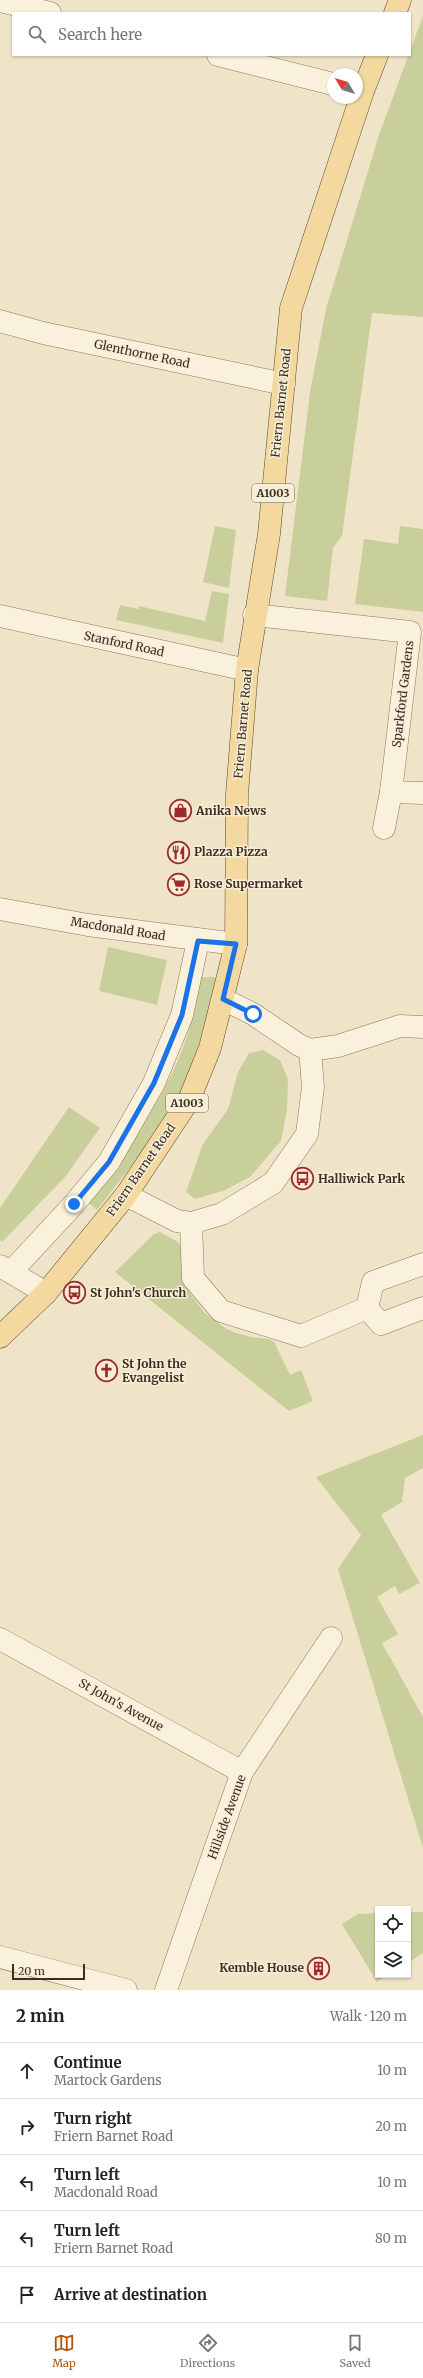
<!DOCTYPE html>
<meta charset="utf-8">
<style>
body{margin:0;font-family:Merriweather,serif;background:#f6f6f6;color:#222}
.controls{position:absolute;right:12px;bottom:12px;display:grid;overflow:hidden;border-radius:0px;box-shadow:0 1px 3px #0004}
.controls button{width:36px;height:36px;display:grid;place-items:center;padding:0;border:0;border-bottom:1px solid #e0e0e0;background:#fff;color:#222;font:20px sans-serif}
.compass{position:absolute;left:327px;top:68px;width:36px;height:36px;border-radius:50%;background:#fff;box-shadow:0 1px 3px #0004;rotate:308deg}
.scale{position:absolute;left:12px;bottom:10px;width:73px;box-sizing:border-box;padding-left:4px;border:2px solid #3d2e20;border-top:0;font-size:11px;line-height:14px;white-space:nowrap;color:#3d2e20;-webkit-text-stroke:3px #f7eed8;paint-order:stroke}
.stop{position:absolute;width:12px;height:12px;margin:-9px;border:3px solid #1a73e8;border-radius:50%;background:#fff}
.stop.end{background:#1a73e8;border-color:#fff;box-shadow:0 1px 4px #0008}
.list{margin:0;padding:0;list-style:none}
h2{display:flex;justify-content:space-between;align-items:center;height:52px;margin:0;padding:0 16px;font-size:17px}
h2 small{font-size:13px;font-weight:400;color:#767676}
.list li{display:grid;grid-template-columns:26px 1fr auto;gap:12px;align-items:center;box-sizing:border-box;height:56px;padding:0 16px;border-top:1px solid #e0e0e0}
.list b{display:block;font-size:15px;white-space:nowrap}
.list p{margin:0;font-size:13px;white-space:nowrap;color:#767676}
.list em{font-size:13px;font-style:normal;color:#767676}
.icon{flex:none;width:22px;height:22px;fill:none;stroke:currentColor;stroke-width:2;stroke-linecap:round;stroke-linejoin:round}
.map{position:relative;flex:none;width:423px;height:1990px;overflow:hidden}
.search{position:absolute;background:#fff;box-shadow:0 1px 3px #0004;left:12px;right:12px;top:12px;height:44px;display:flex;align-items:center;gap:10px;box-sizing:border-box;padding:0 14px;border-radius:0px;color:#767676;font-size:15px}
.sheet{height:332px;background:#fff}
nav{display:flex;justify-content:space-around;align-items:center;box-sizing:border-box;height:56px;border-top:1px solid #e0e0e0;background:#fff;font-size:11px;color:#767676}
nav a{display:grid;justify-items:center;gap:2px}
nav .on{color:#b45309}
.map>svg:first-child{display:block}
</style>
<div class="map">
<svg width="423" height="1990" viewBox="0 0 423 1990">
<rect width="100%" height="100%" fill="#f0e4c8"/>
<g fill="#c9cf9b">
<polygon points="423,16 423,317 372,313 342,536 333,548 327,601 285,596 310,392 326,309 379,135"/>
<polygon points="215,526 236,530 229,588 203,582"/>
<polygon points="400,526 423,529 423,612 355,604 364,539 398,544"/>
<polygon points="212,591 229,594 223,643 116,620 120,605 138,609 139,606 205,621"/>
<polygon points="108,947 167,960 157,1005 99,991"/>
<path d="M 199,977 L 216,977 L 204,1030 L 184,1086 L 146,1147 L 97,1210 L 86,1201 C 125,1151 167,1098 187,1036 C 193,1017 196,997 199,977 Z"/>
<polygon points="263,1050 280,1060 288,1079 287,1109 281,1141 250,1177 223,1191 195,1199 186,1192 203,1144 228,1109 238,1072 249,1053"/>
<polygon points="69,1107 100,1128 65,1177 2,1242 0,1240 0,1208"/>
<polygon points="160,1232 178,1242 181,1247 186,1282 190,1293 204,1312 225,1328 236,1333 251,1337 269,1339 274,1342 290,1375 301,1370 313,1401 289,1411 115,1272 154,1234"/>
<polygon points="423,1435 423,1468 405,1478 402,1502 381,1515 420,1583 399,1594 395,1586 377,1597 398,1634 382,1643 423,1717 423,1848 338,1569 361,1535 316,1477"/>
<polygon points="408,1912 423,1912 423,1953 408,1963"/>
<polygon points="378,1913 378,1975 388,1975 377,1982 342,1924 358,1914"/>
</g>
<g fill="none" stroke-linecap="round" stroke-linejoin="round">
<defs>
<g id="minor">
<polyline points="0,1 50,13"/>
<polyline points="218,55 333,84"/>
<polyline points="0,321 43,333 284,384"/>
<polyline points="254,615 410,632 391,792 423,793"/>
<polyline points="0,616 247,670"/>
<polyline points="384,828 391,792"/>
<polyline points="0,909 88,925 236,944"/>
<polyline points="223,999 253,1014 299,1045 310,1050 338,1046 400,1026 423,1027"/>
<polyline points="126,1195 177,1221 191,1223 222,1214 273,1183 307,1134 313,1087 310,1050"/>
<polyline points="191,1223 193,1278 221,1311 301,1336 367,1308"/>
<polyline points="0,1266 46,1293"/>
<polyline points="11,1272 74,1204 109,1162 154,1083 182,1015 198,941"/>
<polyline points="367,1308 373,1282 423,1264"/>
<polyline points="367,1308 381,1324 423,1308"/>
<polyline points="0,1639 242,1772"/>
<polyline points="0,1957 126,1990"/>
<polyline points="166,1990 242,1772 331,1638"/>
</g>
<g id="primary">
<polyline points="395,13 400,0"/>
<polyline points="0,1337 46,1293 126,1195 189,1100 210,1048 236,944 237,794 247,670 269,534 291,308 363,91 377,55"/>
</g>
</defs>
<use href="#minor" stroke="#8d765c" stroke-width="23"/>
<use href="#primary" stroke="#5b4430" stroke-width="23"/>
<use href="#minor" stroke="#faf1dc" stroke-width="22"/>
<use href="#primary" stroke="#f3d9a0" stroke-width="22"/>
</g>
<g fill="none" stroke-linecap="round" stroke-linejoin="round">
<polyline stroke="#1a73e8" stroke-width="5" points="74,1204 109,1162 154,1083 182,1015 198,941 236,944 223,999 253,1014"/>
</g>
<defs>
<symbol id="shop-ring" viewBox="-11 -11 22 22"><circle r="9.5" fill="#f7eed8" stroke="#9e2a2b" stroke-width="1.5"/><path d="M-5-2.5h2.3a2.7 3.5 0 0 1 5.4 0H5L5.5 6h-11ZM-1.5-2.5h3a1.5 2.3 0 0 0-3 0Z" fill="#9e2a2b"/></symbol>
<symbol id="restaurant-ring" viewBox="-11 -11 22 22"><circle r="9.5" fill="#f7eed8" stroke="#9e2a2b" stroke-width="1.5"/><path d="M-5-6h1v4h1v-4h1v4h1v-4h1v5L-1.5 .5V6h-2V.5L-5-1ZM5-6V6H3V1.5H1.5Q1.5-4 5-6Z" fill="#9e2a2b"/></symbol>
<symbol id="supermarket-ring" viewBox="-11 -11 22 22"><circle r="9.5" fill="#f7eed8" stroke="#9e2a2b" stroke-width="1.5"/><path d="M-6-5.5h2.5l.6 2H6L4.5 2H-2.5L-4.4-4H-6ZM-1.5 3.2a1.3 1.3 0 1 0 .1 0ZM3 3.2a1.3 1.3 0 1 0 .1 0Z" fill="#9e2a2b"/></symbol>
<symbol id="bus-ring" viewBox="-11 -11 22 22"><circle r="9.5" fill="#f7eed8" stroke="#9e2a2b" stroke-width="1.5"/><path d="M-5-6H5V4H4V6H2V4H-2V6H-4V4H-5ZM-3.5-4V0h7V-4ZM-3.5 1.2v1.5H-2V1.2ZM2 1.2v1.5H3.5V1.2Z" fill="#9e2a2b"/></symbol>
<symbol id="church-ring" viewBox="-11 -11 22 22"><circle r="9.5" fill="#f7eed8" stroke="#9e2a2b" stroke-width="1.5"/><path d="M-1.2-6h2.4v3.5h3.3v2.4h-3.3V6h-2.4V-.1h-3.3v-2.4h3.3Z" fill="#9e2a2b"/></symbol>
<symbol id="building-ring" viewBox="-11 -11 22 22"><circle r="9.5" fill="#f7eed8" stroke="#9e2a2b" stroke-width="1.5"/><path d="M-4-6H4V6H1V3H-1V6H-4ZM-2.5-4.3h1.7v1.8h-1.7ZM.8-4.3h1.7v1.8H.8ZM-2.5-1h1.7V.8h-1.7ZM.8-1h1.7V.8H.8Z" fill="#9e2a2b"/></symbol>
</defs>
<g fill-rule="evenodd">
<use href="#shop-ring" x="168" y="798" width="25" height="25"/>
<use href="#restaurant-ring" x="166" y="840" width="25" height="25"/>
<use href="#supermarket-ring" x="166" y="872" width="25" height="25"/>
<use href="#bus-ring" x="290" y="1166" width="25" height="25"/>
<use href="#bus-ring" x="62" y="1280" width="25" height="25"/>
<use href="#church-ring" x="94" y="1358" width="25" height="25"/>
<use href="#building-ring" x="306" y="1956" width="25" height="25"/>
</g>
<g text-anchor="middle" stroke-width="3" stroke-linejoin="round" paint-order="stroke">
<g fill="#f7eed8" stroke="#756857" stroke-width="1">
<rect x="252" y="484" width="42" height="18" rx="3"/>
<rect x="166" y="1094" width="42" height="18" rx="3"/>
</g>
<g font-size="11" font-weight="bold" fill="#3d2e20">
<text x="273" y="497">A1003</text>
<text x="187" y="1107">A1003</text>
</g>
<g font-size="12" fill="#3d2e20" stroke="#f7eed8">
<text transform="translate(142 354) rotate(12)" y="4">Glenthorne Road</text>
<text transform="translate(281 403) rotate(-84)" y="4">Friern Barnet Road</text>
<text transform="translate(124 644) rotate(12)" y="4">Stanford Road</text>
<text transform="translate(403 694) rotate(-83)" y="4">Sparkford Gardens</text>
<text transform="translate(243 724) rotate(-85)" y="4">Friern Barnet Road</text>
<text transform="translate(118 929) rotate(9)" y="4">Macdonald Road</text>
<text transform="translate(141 1170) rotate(-55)" y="4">Friern Barnet Road</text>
<text transform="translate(121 1705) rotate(29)" y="4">St John's Avenue</text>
<text transform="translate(227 1817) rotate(-70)" y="4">Hillside Avenue</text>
</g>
<g font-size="12" font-weight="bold" fill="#3d2e20" stroke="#f7eed8" text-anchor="start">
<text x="196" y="815">Anika News</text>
<text x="194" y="856">Plazza Pizza</text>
<text x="194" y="888">Rose Supermarket</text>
<text x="318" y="1183">Halliwick Park</text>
<text x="90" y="1297">St John's Church</text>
<text x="122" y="1368">St John the<tspan x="122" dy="14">Evangelist</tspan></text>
<text x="304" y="1972" text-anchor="end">Kemble House</text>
</g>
</g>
</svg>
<div class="controls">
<button><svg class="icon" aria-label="locate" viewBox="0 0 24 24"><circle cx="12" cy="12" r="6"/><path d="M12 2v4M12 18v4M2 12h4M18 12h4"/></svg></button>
<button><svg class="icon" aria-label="layers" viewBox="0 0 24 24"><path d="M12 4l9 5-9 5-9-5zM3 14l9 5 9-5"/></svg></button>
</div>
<svg class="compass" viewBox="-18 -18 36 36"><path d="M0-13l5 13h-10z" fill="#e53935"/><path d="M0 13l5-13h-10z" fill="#767676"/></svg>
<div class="scale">20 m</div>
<div class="stop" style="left:253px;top:1014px"></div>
<div class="stop end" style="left:74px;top:1204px"></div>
<div class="search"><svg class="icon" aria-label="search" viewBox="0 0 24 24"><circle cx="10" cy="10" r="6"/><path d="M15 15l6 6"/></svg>Search here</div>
</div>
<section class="sheet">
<h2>2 min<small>Walk · 120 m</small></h2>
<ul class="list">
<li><svg class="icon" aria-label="ahead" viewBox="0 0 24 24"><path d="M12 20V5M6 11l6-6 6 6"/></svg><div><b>Continue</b><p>Martock Gardens</p></div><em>10 m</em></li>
<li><svg class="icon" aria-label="right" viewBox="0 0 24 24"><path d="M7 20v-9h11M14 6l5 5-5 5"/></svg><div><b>Turn right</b><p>Friern Barnet Road</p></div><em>20 m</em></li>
<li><svg class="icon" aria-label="left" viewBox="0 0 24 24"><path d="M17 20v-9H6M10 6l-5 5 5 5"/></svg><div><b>Turn left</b><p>Macdonald Road</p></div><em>10 m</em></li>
<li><svg class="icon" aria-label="left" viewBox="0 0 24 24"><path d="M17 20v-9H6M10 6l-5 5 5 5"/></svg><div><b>Turn left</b><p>Friern Barnet Road</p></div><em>80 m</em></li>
<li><svg class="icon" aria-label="arrive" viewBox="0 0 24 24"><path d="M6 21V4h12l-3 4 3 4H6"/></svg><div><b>Arrive at destination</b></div></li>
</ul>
</section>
<nav>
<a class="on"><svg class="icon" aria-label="map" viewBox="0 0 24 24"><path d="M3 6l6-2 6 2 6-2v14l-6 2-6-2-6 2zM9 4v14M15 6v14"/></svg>Map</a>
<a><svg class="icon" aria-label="directions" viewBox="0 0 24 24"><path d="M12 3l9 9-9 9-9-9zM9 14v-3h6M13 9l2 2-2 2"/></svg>Directions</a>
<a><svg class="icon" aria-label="saved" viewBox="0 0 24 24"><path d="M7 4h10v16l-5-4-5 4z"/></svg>Saved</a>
</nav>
